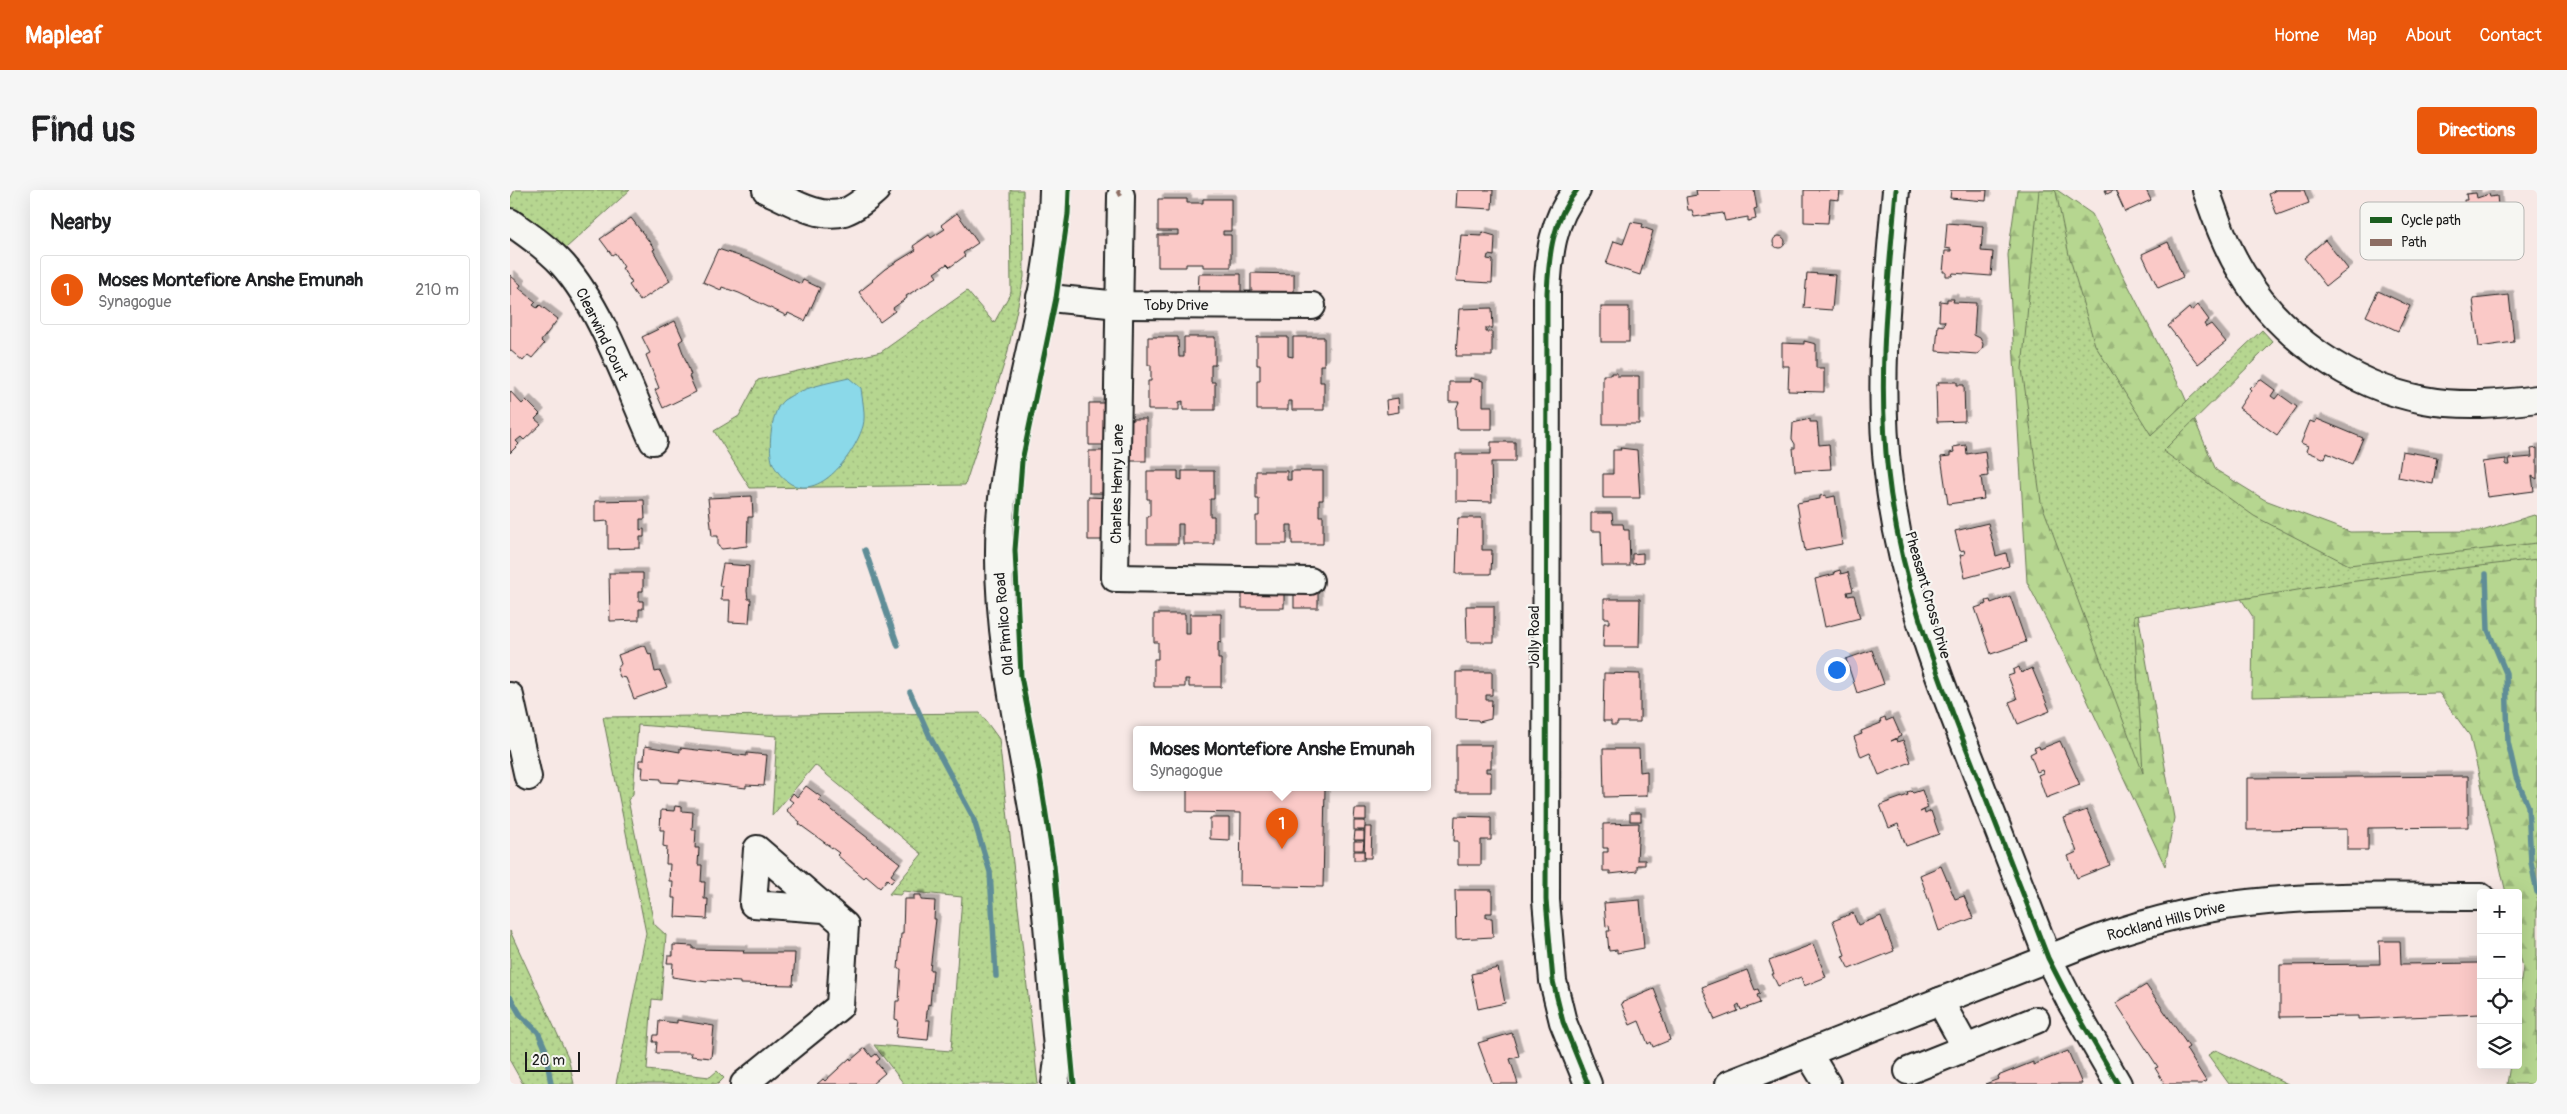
<!DOCTYPE html>
<meta charset="utf-8">
<style>
body{margin:0;font-family:Pangolin,sans-serif;background:#f6f6f6;color:#202124}
.controls{position:absolute;right:15px;bottom:15px;display:grid;overflow:hidden;border-radius:5px;box-shadow:0 5px 20px #0002}
.controls button{width:45px;height:45px;display:grid;place-items:center;padding:0;border:0;border-bottom:1px solid #e0e0e0;background:#fff;color:#202124;font:25px sans-serif}
.scale{position:absolute;left:15px;bottom:12px;width:55px;box-sizing:border-box;padding-left:5px;border:2px solid #1c1c1c;border-top:0;font-size:14px;line-height:18px;white-space:nowrap;color:#1c1c1c;-webkit-text-stroke:4px #f6f6f2;paint-order:stroke}
.you{position:absolute;left:1326px;top:479px;width:18px;height:18px;margin:-12px;border:4px solid #fff;border-radius:50%;background:#1a73e8;box-shadow:0 0 0 8px #1a73e833}
.badge{display:grid;place-items:center;width:32px;height:32px;border-radius:50%;background:#ea580c;color:#fff;font-size:16px;font-weight:700}
.pin{position:absolute;translate:-50% -41px;filter:drop-shadow(0 1px 2px #0008)}
.pin::after{content:'';position:absolute;top:26px;width:18px;height:15px;background:inherit;clip-path:polygon(0 0,100% 0,50% 100%)}
.popup{position:absolute;left:623px;top:536px;width:298px;height:65px;box-sizing:border-box;display:grid;place-content:center;border-radius:5px;background:#fff;filter:drop-shadow(0 1px 4px #0005);font-size:16px;white-space:nowrap;color:#757577}
.popup b{font-size:19px;color:#202124}
.popup::after{content:'';position:absolute;left:50%;top:100%;margin-left:-10px;border:10px solid transparent;border-top-color:#fff}
.list{margin:0;padding:0;list-style:none}
h2{display:flex;justify-content:space-between;align-items:center;height:65px;margin:0;padding:0 20px;font-size:21px}
h2 small{font-size:16px;font-weight:400;color:#757577}
.list li{display:grid;grid-template-columns:32px 1fr auto;gap:15px;align-items:center;box-sizing:border-box;height:70px;margin:0 10px 10px;padding:0 10px;border:1px solid #e0e0e0;border-radius:5px}
.list b{display:block;font-size:19px;white-space:nowrap}
.list p{margin:0;font-size:16px;white-space:nowrap;color:#757577}
.list em{font-size:16px;font-style:normal;color:#757577}
.icon{flex:none;width:28px;height:28px;fill:none;stroke:currentColor;stroke-width:2;stroke-linecap:round;stroke-linejoin:round}
.map{position:relative;flex:none;width:2027px;height:894px;overflow:hidden;border-radius:5px}
header{display:flex;align-items:center;gap:30px;box-sizing:border-box;height:70px;padding:0 25px;background:#ea580c;color:#fff}
header strong{font-size:24px}
nav{display:flex;gap:28px;margin-inline-start:auto;font-size:18px}
.intro{display:flex;align-items:center;justify-content:space-between;box-sizing:border-box;height:120px;padding:0 30px}
h1{margin:0;font-size:35px}
.button{padding:12px 22px;border-radius:5px;background:#ea580c;color:#fff;font-size:18px;font-weight:700}
main{display:flex;gap:30px;padding:0 30px}
aside{flex:1;background:#fff;border-radius:5px;box-shadow:0 5px 20px #0002}
.map>svg:first-child{display:block}
</style>
<header>
<strong>Mapleaf</strong>
<nav><a>Home</a><a>Map</a><a>About</a><a>Contact</a></nav>
</header>
<div class="intro"><h1>Find us</h1><a class="button">Directions</a></div>
<main>
<aside>
<h2>Nearby<small></small></h2>
<ul class="list">
<li><span class="badge">1</span><div><b>Moses Montefiore Anshe Emunah</b><p>Synagogue</p></div><em>210 m</em></li>
</ul>
</aside>
<div class="map">
<svg width="2027" height="894" viewBox="0 0 2027 894">
<defs>
<pattern id="forest-firs" width="22" height="20" patternUnits="userSpaceOnUse" patternTransform="scale(1.25)"><rect width="22" height="20" fill="#b6d690"/><path d="M5 1l3.5 6h-7zM16 11l3.5 6h-7z" fill="#9cb77c"/></pattern>
<pattern id="park-dots" width="8" height="8" patternUnits="userSpaceOnUse" patternTransform="scale(1.25)"><rect width="8" height="8" fill="#b6d690"/><path d="M2 2h.1M6 6h.1" fill="none" stroke="#9cb77c" stroke-width="1.8" stroke-linecap="round"/></pattern>
<filter id="shadow"><feDropShadow dx="4.5" dy="-4.5" stdDeviation="0" flood-color="#0004"/></filter>
</defs>
<rect width="100%" height="100%" fill="#f7e8e5"/>
<filter id="ink" filterUnits="userSpaceOnUse"><feTurbulence type="fractalNoise" baseFrequency=".02" numOctaves="2"/><feDisplacementMap in="SourceGraphic" scale="10" xChannelSelector="R" yChannelSelector="G"/><feConvolveMatrix kernelMatrix="1 2 1 2 8 2 1 2 1" color-interpolation-filters="sRGB"/></filter>
<g filter="url(#ink)">
<polygon fill="url(#forest-firs)" stroke="#697956" points="1507,0 1547,0 1582,24 1673,203 1706,280 1755,310 1840,342 1972,341 2024,325 2027,326 2027,894 1997,894 2000,875 2008,875 2008,812 2013,777 2008,757 2008,703 1996,703 1960,546 1929,503 1742,507 1743,427 1709,375 1620,378 1664,628 1655,676 1573,501 1517,392 1498,65"/>
<g fill="url(#park-dots)" stroke="#697956">
<polygon points="5,0 120,0 56,58 0,18 0,9"/>
<polygon points="500,0 513,0 514,87 497,165 455,295 240,298 204,241 229,226 248,190 371,162 457,101 484,133 501,102"/>
<polygon points="1529,0 1544,0 1546,2 1559,65 1585,155 1641,245 1752,140 1763,152 1653,261 1744,326 1839,375 2027,353 2027,369 1838,392 1624,426 1633,583 1531,312 1512,179"/>
<polygon points="470,523 489,549 528,894 394,894 364,855 441,861 452,707 393,701 390,705 379,704 412,664 305,575 262,626 267,546 128,535 123,604 118,610 144,734 156,745 151,810 142,809 137,880 200,887 207,881 214,888 208,894 106,894 136,743 93,527"/>
<polygon points="0,741 58,867 64,894 13,894 0,871"/>
<polygon points="1706,860 1778,894 1719,894 1698,865"/>
</g>
<path fill="#8bd9e9" stroke="#5f8d97" d="M 339,188 L 351,198 C 352,209 356,225 353,236 C 346,260 313,310 281,294 C 273,289 265,280 262,271 C 258,256 261,220 274,210 C 293,197 318,193 339,188 Z"/>
<g fill="none" stroke-linecap="round" stroke-linejoin="round">
<g stroke="#5f8d97" stroke-width="5.5">
<polyline points="355,360 388,456"/>
<polyline points="1976,384 1978,440 1996,483 1998,552 2006,587 2018,616 2021,672 2027,702"/>
<polyline points="400,502 420,547 463,627 480,682 486,786"/>
<polyline points="0,807 11,826 28,842 35,858 41,894"/>
</g>
</g>
<g fill="#fac9c7" stroke="#1c1c1c" filter="url(#shadow)">
<polygon points="947,0 983,0 982,19 946,17"/>
<polygon points="1186,0 1244,0 1247,18 1244,19 1246,29 1238,31 1238,27 1215,31 1213,23 1184,27 1182,20 1178,20 1176,7 1187,5"/>
<polygon points="1294,0 1330,0 1329,10 1320,9 1318,33 1294,32"/>
<polygon points="1441,0 1477,0 1476,11 1440,8"/>
<polygon points="1595,0 1636,0 1641,10 1615,22 1605,0 1597,4"/>
<polygon points="1766,0 1794,0 1799,13 1767,25 1759,4"/>
<polygon points="1966,3 1967,8 1979,4 1980,7 1987,6 1989,25 1983,26 1984,31 1990,30 1993,53 1957,58 1954,10 1957,10 1956,4"/>
<polygon points="648,9 677,9 677,13 693,13 693,9 721,9 721,41 713,41 713,45 721,45 721,77 693,77 693,74 676,74 676,77 648,77 648,45 668,45 668,41 648,41"/>
<polygon points="447,23 468,53 453,63 455,66 440,77 437,74 424,83 427,87 396,106 397,108 383,118 385,121 370,132 349,102 363,91 362,90 375,79 406,60 403,56 419,45 421,48 435,39 431,35"/>
<polygon points="121,28 145,59 143,60 160,91 130,111 119,95 122,93 112,78 114,77 105,63 102,65 90,49"/>
<polygon points="1121,32 1133,34 1132,37 1143,41 1130,85 1096,74 1104,51 1113,54"/>
<polygon points="1437,33 1473,36 1471,61 1483,62 1481,86 1443,83 1442,86 1436,86 1436,82 1433,82 1435,61 1441,61 1441,59 1435,58"/>
<polygon points="972,42 985,46 984,66 978,65 977,69 983,70 982,93 946,91 951,45 972,46"/>
<circle cx="1269" cy="52" r="6"/>
<polygon points="1815,50 1838,79 1816,96 1794,68"/>
<polygon points="1658,52 1673,87 1648,98 1632,64"/>
<polygon points="208,59 244,71 291,94 293,90 310,98 295,131 278,123 277,126 229,103 212,97 211,100 193,92"/>
<polygon points="741,83 784,84 784,105 741,104"/>
<polygon points="1297,83 1325,85 1322,120 1294,118"/>
<polygon points="689,84 731,84 731,105 688,104"/>
<polygon points="0,85 11,95 9,98 26,112 23,115 27,118 30,115 48,129 31,151 34,154 22,168 18,165 13,171 0,160"/>
<polygon points="1868,101 1900,116 1888,141 1856,126"/>
<polygon points="1999,105 2004,152 1969,157 1963,109"/>
<polygon points="1437,109 1444,109 1443,112 1466,113 1464,145 1470,148 1473,154 1472,160 1467,164 1426,161 1428,135 1434,136 1435,131 1429,131 1430,111 1437,112"/>
<polygon points="1688,115 1699,130 1694,134 1696,137 1701,134 1716,152 1688,174 1658,136 1679,118 1681,121"/>
<rect x="1091" y="117" width="28" height="35"/>
<polygon points="982,118 983,138 976,138 976,142 982,142 982,166 946,166 949,119"/>
<polygon points="165,131 173,149 169,152 181,185 179,186 186,202 153,218 145,200 149,198 136,165 140,163 132,147"/>
<polygon points="638,147 668,147 669,167 674,167 674,147 705,147 705,175 701,175 701,192 705,192 705,220 673,220 673,211 669,212 669,220 638,220 638,191 641,191 641,175 638,175"/>
<polygon points="747,147 778,147 778,166 783,167 783,147 814,147 814,175 810,175 810,192 814,192 814,220 782,220 782,211 778,211 778,220 747,220 747,191 750,191 750,175 747,175"/>
<polygon points="1294,151 1306,154 1306,178 1314,178 1314,202 1278,201 1279,176 1272,176 1272,153 1294,154"/>
<polygon points="1101,183 1107,183 1107,186 1129,186 1129,234 1093,234 1093,185 1101,185"/>
<polygon points="960,188 973,191 973,216 982,216 982,239 947,239 946,219 949,212 939,212 939,192 960,192"/>
<polygon points="1750,189 1765,200 1761,206 1765,209 1769,204 1787,217 1767,245 1729,218 1741,200 1739,198 1741,196 1743,198"/>
<polygon points="1428,192 1447,192 1447,195 1454,195 1455,231 1427,232 1426,195 1429,195"/>
<polygon points="0,201 12,214 16,210 30,224 25,229 31,234 14,250 11,247 6,251 9,254 0,263"/>
<polygon points="888,208 889,222 877,224 876,210"/>
<polygon points="579,213 599,213 600,255 579,255"/>
<rect x="615" y="229" width="21" height="42"/>
<polygon points="1300,229 1300,232 1307,232 1309,255 1319,254 1321,279 1285,281 1283,258 1285,258 1285,254 1282,249 1283,233"/>
<polygon points="1807,229 1853,248 1842,274 1817,263 1815,269 1796,261 1798,256 1791,253 1800,231 1805,233"/>
<polygon points="981,252 1005,252 1005,272 981,272 982,312 946,311 946,264 981,264"/>
<polygon points="1456,255 1457,264 1475,261 1478,286 1471,287 1474,309 1438,314 1431,267 1440,266 1440,263 1444,262 1443,257"/>
<polygon points="1110,258 1127,260 1130,308 1093,308 1093,284 1103,284 1103,260 1111,260"/>
<polygon points="2027,258 2027,289 2022,286 2024,301 1977,307 1972,272 1996,269 1996,275 2000,275 1999,269 2022,267 2021,259"/>
<polygon points="579,261 600,261 599,303 579,303"/>
<polygon points="1892,261 1927,267 1923,294 1888,287"/>
<polygon points="637,281 668,281 668,289 672,290 672,281 704,281 704,309 700,309 700,326 704,326 704,354 673,354 673,334 668,334 668,354 637,354 637,326 640,326 640,309 637,309"/>
<polygon points="746,281 777,281 777,290 781,290 781,281 813,281 813,310 809,310 809,326 813,326 813,354 782,354 782,335 777,335 777,354 746,354 746,326 749,326 749,309 746,309"/>
<polygon points="1316,305 1316,308 1325,306 1332,354 1295,361 1287,313 1310,309 1310,306"/>
<polygon points="242,306 243,327 238,327 237,356 212,359 208,356 208,346 202,346 198,308"/>
<polygon points="578,307 600,308 599,350 578,350"/>
<polygon points="134,310 135,329 130,329 130,340 134,339 134,347 130,347 130,358 98,359 98,331 85,332 85,311"/>
<polygon points="1081,323 1102,323 1103,334 1113,334 1114,340 1119,340 1120,376 1092,376 1091,341 1081,341"/>
<polygon points="948,328 972,328 972,360 982,360 981,384 946,384"/>
<polygon points="1478,333 1486,366 1496,363 1499,376 1455,388 1450,365 1455,364 1454,360 1450,361 1445,341"/>
<polygon points="1133,363 1133,373 1122,374 1122,364"/>
<polygon points="213,374 239,376 237,401 238,409 241,409 239,433 219,432 220,410 211,410 212,396 209,396"/>
<polygon points="1330,380 1331,384 1338,382 1343,401 1337,402 1338,406 1344,405 1350,428 1315,437 1305,389 1325,384 1324,382"/>
<polygon points="99,383 133,383 133,401 129,401 129,411 133,411 133,419 129,419 129,430 100,431"/>
<rect x="732" y="397" width="42" height="21"/>
<rect x="784" y="397" width="24" height="21"/>
<polygon points="1500,406 1516,452 1481,464 1465,418 1477,414 1476,411 1480,410 1481,413"/>
<polygon points="1094,409 1130,409 1129,457 1093,457 1094,433 1099,433 1099,428 1094,428"/>
<polygon points="956,416 984,416 984,452 957,452"/>
<polygon points="644,424 675,424 675,444 680,444 680,424 711,424 711,453 708,452 708,469 711,469 711,497 679,497 679,489 675,489 675,497 644,497 644,469 648,469 648,452 644,452"/>
<polygon points="135,455 139,465 141,464 145,482 150,481 157,497 124,509 116,488 110,487 107,479 111,474 108,465"/>
<polygon points="1362,460 1374,494 1347,503 1336,469"/>
<polygon points="1509,477 1511,483 1522,478 1540,521 1508,534 1499,512 1507,509 1498,486 1504,484 1503,480"/>
<polygon points="946,482 982,482 982,505 976,505 976,510 982,510 981,529 969,532 968,530 946,529"/>
<polygon points="1094,483 1130,484 1130,532 1107,532 1107,535 1101,535 1101,531 1093,531"/>
<polygon points="1375,527 1376,531 1383,528 1391,546 1381,551 1386,549 1387,552 1393,550 1401,572 1369,585 1360,563 1351,567 1344,547 1352,544 1351,541 1371,533 1370,529"/>
<polygon points="1550,551 1570,595 1536,608 1528,585 1533,583 1532,580 1527,582 1520,564 1526,561 1524,558 1529,556 1530,559"/>
<polygon points="946,555 981,555 981,578 976,578 976,582 981,582 981,602 946,602"/>
<polygon points="135,556 170,562 170,558 237,566 237,563 257,565 254,596 236,595 236,598 169,590 169,593 151,592 151,589 132,588 133,577 129,577 129,570 134,570"/>
<polygon points="1093,559 1129,559 1130,582 1137,581 1137,606 1094,607"/>
<polygon points="1958,586 1958,637 1858,638 1858,660 1837,660 1837,639 1737,640 1737,588"/>
<polygon points="296,596 311,607 309,610 390,673 381,685 385,688 381,693 377,689 370,698 356,686 354,688 327,665 329,663 289,634 290,632 276,620 283,612 279,609 283,603 287,607"/>
<polygon points="677,598 815,598 813,697 730,695 731,623 677,622"/>
<polygon points="1412,600 1418,618 1410,622 1414,620 1415,624 1421,621 1429,644 1396,656 1388,634 1379,638 1370,615 1398,605 1397,602 1401,601 1403,603"/>
<polygon points="165,616 172,617 172,621 183,622 182,640 186,640 185,658 189,658 188,675 192,675 191,692 195,692 194,709 198,709 197,729 165,727 166,708 162,708 163,691 159,691 160,674 156,674 157,657 153,656 154,640 150,640 151,620 164,621"/>
<polygon points="845,619 856,619 856,630 844,630"/>
<polygon points="1577,620 1600,675 1567,688 1558,666 1567,662 1554,628"/>
<rect x="1120" y="623" width="11" height="8"/>
<polygon points="945,626 981,627 981,650 971,650 971,675 948,675 948,651 944,651"/>
<polygon points="700,628 719,628 719,650 700,649"/>
<rect x="844" y="631" width="11" height="9"/>
<polygon points="1129,633 1127,670 1135,670 1135,675 1127,675 1127,681 1100,684 1100,681 1093,681 1093,662 1098,662 1098,658 1093,658 1093,634"/>
<polygon points="855,637 862,637 861,668 854,668"/>
<polygon points="845,641 854,641 854,650 844,650"/>
<polygon points="844,651 854,651 853,660 844,660"/>
<rect x="844" y="661" width="10" height="9"/>
<polygon points="1431,676 1445,709 1454,706 1463,728 1429,741 1410,685"/>
<polygon points="945,700 982,700 982,723 976,723 976,728 982,728 983,747 946,749"/>
<polygon points="404,705 411,705 411,710 425,711 424,729 426,729 420,780 423,780 420,815 418,814 416,830 420,830 418,850 386,847 388,830 385,829 386,811 389,811 391,779 388,779 391,744 393,744 394,709 404,709"/>
<polygon points="1130,710 1134,758 1107,763 1107,760 1099,761 1097,741 1100,741 1099,736 1096,737 1094,713"/>
<polygon points="1343,723 1348,735 1371,726 1384,761 1339,779 1332,766 1335,765 1323,731"/>
<polygon points="1869,751 1890,751 1891,774 1971,773 1971,824 1848,829 1848,826 1770,827 1770,775 1870,774"/>
<polygon points="1303,754 1316,787 1294,796 1291,787 1268,796 1262,784 1264,784 1259,771"/>
<polygon points="163,755 183,756 183,759 234,760 233,763 285,763 283,795 230,794 230,792 198,790 197,792 162,787 163,773 157,773 158,766 163,766"/>
<polygon points="988,778 995,813 968,819 961,784"/>
<polygon points="1237,780 1245,800 1248,799 1250,804 1247,805 1250,813 1231,820 1229,814 1226,816 1228,821 1205,830 1192,797"/>
<polygon points="1636,795 1679,857 1676,859 1696,891 1691,894 1655,894 1645,878 1648,877 1606,813"/>
<polygon points="1144,799 1153,822 1151,823 1160,850 1143,857 1141,852 1138,854 1129,831 1120,835 1111,813"/>
<polygon points="167,830 204,836 201,868 181,866 182,863 146,863 147,852 143,852 144,845 148,845 149,831 167,833"/>
<polygon points="1002,843 1009,866 1000,869 1008,894 983,894 968,853"/>
<polygon points="355,858 362,867 366,864 370,869 366,872 375,883 362,894 307,894 313,889 315,891 340,868 341,870"/>
<polygon points="1558,861 1572,894 1475,894 1489,889 1488,886 1523,872 1523,875"/>
</g>
<g fill="none" stroke-linecap="round" stroke-linejoin="round">
<defs>
<g id="minor">
<path d="M 256,0 C 279,10 309,30 334,22 C 346,18 357,8 366,0"/>
<path d="M 543,0 C 541,122 489,239 489,361 C 488,469 517,570 531,676 C 539,740 542,805 548,869 L 545,894"/>
<path d="M 1067,0 C 1042,30 1039,65 1037,103 L 1036,710 L 1043,791 L 1053,832 L 1078,894"/>
<path d="M 1386,0 C 1378,94 1367,189 1378,283 C 1389,384 1424,477 1461,570 C 1486,636 1512,702 1538,768 L 1561,813 L 1608,894"/>
<path d="M 1696,0 C 1706,29 1716,57 1732,83 C 1770,147 1841,196 1914,210 C 1952,217 1989,214 2027,209"/>
<polyline points="611,6 605,388 800,391"/>
<path d="M 0,32 C 18,45 38,58 53,75 C 92,119 118,196 143,251"/>
<polyline points="530,107 609,115 802,116"/>
<polyline points="0,506 18,587"/>
<polyline points="1430,811 1456,858"/>
<polyline points="1298,863 1317,894"/>
<polyline points="1398,881 1526,830"/>
<polyline points="234,894 330,816 335,735 247,659 243,714 314,719"/>
<path d="M 1219,894 L 1590,748 C 1637,732 1688,718 1738,713 C 1815,704 1893,707 1971,707"/>
</g>
</defs>
<use href="#minor" stroke="#1c1c1c" stroke-width="30"/>
<use href="#minor" stroke="#f6f6f2" stroke-width="26"/>
<polyline stroke="#8d6e63" stroke-width="4" stroke-dasharray="8 4" stroke-linecap="butt" points="608,0 611,6"/>
<defs>
<g id="cycleway">
<polyline points="559,0 558,24 546,108 512,271 505,360 511,486 529,580 544,675 564,894"/>
<path d="M 1067,0 C 1042,30 1039,65 1037,103 L 1036,710 L 1043,791 L 1053,832 L 1078,894"/>
<path d="M 1386,0 C 1378,94 1367,189 1378,283 C 1389,384 1424,477 1461,570 C 1486,636 1512,702 1538,768 L 1561,813 L 1608,894"/>
</g>
</defs>
<use href="#cycleway" stroke="#f6f6f2" stroke-width="8"/>
<use href="#cycleway" stroke="#1b5e20" stroke-width="5"/>
</g>
</g>
<g text-anchor="middle" stroke-width="4.5" stroke-linejoin="round" paint-order="stroke">
<g font-size="15" fill="#1c1c1c" stroke="#f6f6f2">
<text x="666" y="120">Toby Drive</text>
<text transform="translate(92 144) rotate(64)" y="5">Clearwind Court</text>
<text transform="translate(607 294) rotate(-89)" y="5">Charles Henry Lane</text>
<text transform="translate(1418 405) rotate(74)" y="5">Pheasant Cross Drive</text>
<text transform="translate(494 434) rotate(-95)" y="5">Old Pimlico Road</text>
<text transform="translate(1024 447) rotate(-90)" y="5">Jolly Road</text>
<text transform="translate(1656 731) rotate(-14)" y="5">Rockland Hills Drive</text>
</g>
</g>
<rect x="1850" y="12" width="164" height="58" rx="8" fill="#f6f6f2" stroke="#b5b5b2" stroke-width="1"/>
<rect x="1860" y="27" width="22" height="6" fill="#1b5e20"/>
<rect x="1860" y="49" width="22" height="7" fill="#8d6e63"/>
<g font-size="14" fill="#1c1c1c">
<text x="1891" y="35">Cycle path</text>
<text x="1891" y="57">Path</text>
</g>
</svg>
<div class="controls">
<button>+</button>
<button>−</button>
<button><svg class="icon" aria-label="locate" viewBox="0 0 24 24"><circle cx="12" cy="12" r="6"/><path d="M12 2v4M12 18v4M2 12h4M18 12h4"/></svg></button>
<button><svg class="icon" aria-label="layers" viewBox="0 0 24 24"><path d="M12 4l9 5-9 5-9-5zM3 14l9 5 9-5"/></svg></button>
</div>
<div class="scale">20 m</div>
<div class="you"></div>
<div class="pin badge" style="left:772px;top:659px">1</div>
<div class="popup"><b>Moses Montefiore Anshe Emunah</b>Synagogue</div>
</div>
</main>
